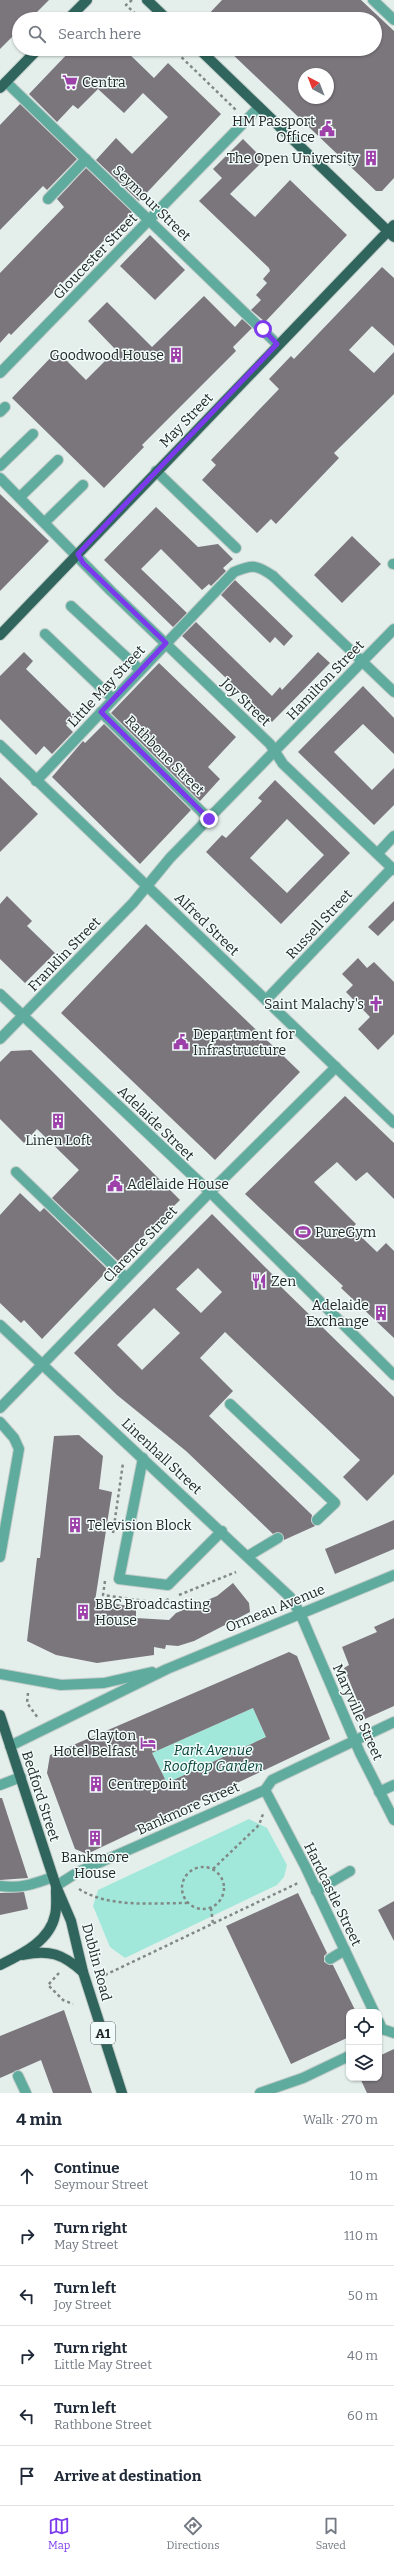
<!DOCTYPE html>
<meta charset="utf-8">
<style>
body{margin:0;font-family:Bitter,serif;background:#f6f6f7;color:#1f2937}
.controls{position:absolute;right:12px;bottom:12px;display:grid;overflow:hidden;border-radius:8px;box-shadow:0 1px 3px #0004}
.controls button{width:36px;height:36px;display:grid;place-items:center;padding:0;border:0;border-bottom:1px solid #e0e1e3;background:#fff;color:#1f2937;font:20px sans-serif}
.compass{position:absolute;left:298px;top:68px;width:36px;height:36px;border-radius:50%;background:#fff;box-shadow:0 1px 3px #0004;rotate:318deg}
.stop{position:absolute;width:12px;height:12px;margin:-9px;border:3px solid #7c3aed;border-radius:50%;background:#fff}
.stop.end{background:#7c3aed;border-color:#fff;box-shadow:0 1px 4px #0008}
.list{margin:0;padding:0;list-style:none}
h2{display:flex;justify-content:space-between;align-items:center;height:52px;margin:0;padding:0 16px;font-size:17px}
h2 small{font-size:13px;font-weight:400;color:#747a83}
.list li{display:grid;grid-template-columns:26px 1fr auto;gap:12px;align-items:center;box-sizing:border-box;height:60px;padding:0 16px;border-top:1px solid #e0e1e3}
.list b{display:block;font-size:15px;white-space:nowrap}
.list p{margin:0;font-size:13px;white-space:nowrap;color:#747a83}
.list em{font-size:13px;font-style:normal;color:#747a83}
.icon{flex:none;width:22px;height:22px;fill:none;stroke:currentColor;stroke-width:2;stroke-linecap:round;stroke-linejoin:round}
.map{position:relative;flex:none;width:394px;height:2093px;overflow:hidden}
.search{position:absolute;background:#fff;box-shadow:0 1px 3px #0004;left:12px;right:12px;top:12px;height:44px;display:flex;align-items:center;gap:10px;box-sizing:border-box;padding:0 14px;border-radius:22px;color:#747a83;font-size:15px}
.sheet{height:412px;background:#fff}
nav{display:flex;justify-content:space-around;align-items:center;box-sizing:border-box;height:56px;border-top:1px solid #e0e1e3;background:#fff;font-size:11px;color:#747a83}
nav a{display:grid;justify-items:center;gap:2px}
nav .on{color:#7c3aed}
.map>svg:first-child{display:block}
</style>
<div class="map">
<svg width="394" height="2093" viewBox="0 0 394 2093">
<rect width="100%" height="100%" fill="#e4efec"/>
<g fill="#a2e8da">
<polygon points="253,1708 266,1737 167,1783 152,1753"/>
<polygon points="249,1819 267,1828 287,1865 284,1877 277,1885 125,1958 110,1947 93,1906 98,1890"/>
</g>
<g fill="#7b757c" fill-rule="evenodd">
<polygon points="0,0 49,0 30,19 19,19 19,30 0,49"/>
<path d="M 222,0 L 361,0 L 394,31 L 394,178 L 382,191 L 376,191 L 227,49 L 375,49 L 375,19 L 204,19 ZM 304,74 L 328,74 L 328,98 L 304,98 Z"/>
<polygon points="72,49 124,49 154,78 168,63 221,114 139,201 96,160 116,138 132,154 168,117 143,93 124,113 98,89 78,109 73,105 57,122 29,94"/>
<polygon points="20,104 77,159 47,190 43,186 0,230 0,125"/>
<polygon points="243,139 264,160 230,194 255,217 290,180 347,235 265,322 251,310 261,300 256,295 267,283 263,279 270,271 269,268 199,201 222,178 213,169"/>
<polygon points="86,168 132,212 11,335 9,333 0,343 0,273 64,207 57,199"/>
<polygon points="150,235 185,270 155,300 120,266"/>
<polygon points="382,267 394,278 394,346 372,326 349,350 374,373 394,352 394,394 334,453 339,458 276,524 271,519 257,533 202,480 216,465 211,460 279,389 269,379 291,356 294,359"/>
<polygon points="204,296 235,327 242,319 252,328 233,347 236,351 142,445 144,447 104,488 12,398 57,351 86,380 116,350 88,321 107,302 152,347"/>
<polygon points="0,494 49,541 0,591"/>
<polygon points="156,507 198,547 218,544 233,559 223,568 226,571 211,586 209,584 202,590 161,549 141,569 187,613 173,627 104,560"/>
<polygon points="352,536 381,564 342,603 314,575"/>
<polygon points="235,580 293,636 284,646 275,637 270,643 221,595"/>
<polygon points="196,622 272,696 280,687 282,690 318,652 330,663 272,722 182,636"/>
<polygon points="24,652 33,661 26,669 74,716 66,725 73,732 52,754 44,746 36,755 0,719 0,676"/>
<polygon points="159,663 236,737 208,767 220,779 200,801 111,713"/>
<polygon points="363,686 394,718 394,754 363,724 334,752 372,790 394,768 394,805 374,825 298,752"/>
<polygon points="104,724 191,810 140,864 52,777 83,741 85,743"/>
<polygon points="0,777 38,814 0,852"/>
<path d="M 275,780 L 350,853 L 281,924 L 206,852 L 222,835 L 226,838 L 262,801 L 258,798 ZM 287,819 L 324,855 L 287,893 L 250,858 Z"/>
<polygon points="7,896 32,921 27,926 55,953 25,983 0,959 0,904"/>
<polygon points="394,901 394,920 378,936 368,927"/>
<polygon points="146,924 300,1072 215,1160 61,1013"/>
<polygon points="358,958 367,968 374,962 394,982 394,1034 378,1050 358,1029 370,1017 346,992 353,985 342,974"/>
<polygon points="31,1050 180,1200 118,1261 52,1198 79,1170 37,1129 24,1143 0,1119 0,1062 11,1051"/>
<polygon points="345,1096 394,1143 394,1199 367,1172 356,1181 337,1162 314,1182 356,1224 352,1228 377,1252 386,1243 394,1251 394,1338 341,1288 343,1286 245,1194"/>
<polygon points="20,1193 40,1212 44,1208 108,1270 42,1339 24,1320 21,1323 0,1303 0,1215"/>
<path d="M 212,1214 L 277,1279 L 275,1281 L 394,1397 L 394,1474 L 367,1501 L 343,1477 L 360,1460 L 225,1332 L 200,1358 L 233,1391 L 209,1416 L 312,1515 L 311,1521 L 315,1526 L 284,1540 L 281,1533 L 273,1534 L 186,1451 L 117,1395 L 74,1353 ZM 198,1268 L 222,1292 L 201,1313 L 176,1289 ZM 154,1308 L 180,1333 L 142,1370 L 117,1345 Z"/>
<polygon points="79,1435 103,1456 99,1489 112,1492 95,1601 136,1607 136,1618 169,1620 176,1613 217,1596 233,1583 249,1603 250,1612 194,1641 178,1646 166,1645 165,1649 154,1647 154,1655 97,1663 56,1655 27,1641 37,1558 40,1558 54,1436"/>
<polygon points="394,1520 394,1549 335,1574 325,1549"/>
<polygon points="394,1618 394,1706 365,1719 344,1668 349,1665 342,1647 377,1632 374,1627"/>
<path d="M 289,1652 L 297,1656 L 330,1739 L 87,1854 L 75,1849 L 47,1773 L 50,1755 ZM 253,1708 L 266,1737 L 167,1783 L 152,1753 Z"/>
<polygon points="0,1798 2,1798 28,1878 0,1880"/>
<polygon points="24,1892 28,1909 0,1915 0,1893"/>
<polygon points="298,1893 327,1953 324,1956 324,1962 333,1965 356,2012 349,2012 349,2037 291,2064 226,1926"/>
<polygon points="394,1901 394,1941 378,1910"/>
<polygon points="64,2010 92,2093 53,2093 41,2060 0,2078 0,2036"/>
<polygon points="394,2049 394,2093 367,2093 360,2078 379,2078 379,2056"/>
</g>
<g fill="none" stroke-linecap="round" stroke-linejoin="round">
<defs>
<g id="service">
<polyline points="373,0 394,20"/>
<polyline points="48,199 86,159"/>
<polyline points="0,412 5,407"/>
<polyline points="0,466 33,434"/>
<polyline points="156,471 236,548"/>
<polyline points="20,497 58,460"/>
<polyline points="45,522 83,485"/>
<polyline points="393,564 394,564"/>
<polyline points="71,606 140,670"/>
<polyline points="45,634 113,699"/>
<polyline points="101,712 209,819"/>
<path d="M 36,781 L 234,572 C 253,564 257,565 273,576"/>
<polyline points="16,1172 126,1278"/>
<polyline points="230,1404 335,1503 317,1520"/>
<polyline points="143,1458 119,1579 168,1585 222,1531"/>
<polyline points="248,1556 278,1538"/>
<polyline points="0,1785 21,1777"/>
<polyline points="379,1792 394,1785"/>
<path d="M 0,1886 C 20,1889 34,1884 53,1877"/>
<polyline points="316,1891 350,1871"/>
<polyline points="330,1959 345,1950"/>
<polyline points="18,2076 26,2093"/>
</g>
<g id="minor">
<polyline points="6,82 277,344"/>
<polyline points="0,373 259,107"/>
<polyline points="0,478 111,591 270,744 283,764 394,870"/>
<polyline points="273,576 394,692"/>
<polyline points="0,745 394,1123"/>
<polyline points="378,853 394,836"/>
<polyline points="0,994 210,1192 394,1375"/>
<polyline points="266,1000 392,868"/>
<polyline points="0,1039 133,903 170,858 394,629"/>
<polyline points="0,1325 290,1597 300,1613 360,1753 394,1820"/>
<polyline points="0,1408 210,1192 336,1067"/>
<polyline points="0,1422 14,1438 19,1449 0,1557"/>
<polyline points="265,1790 305,1866 374,2012"/>
<polyline points="56,1886 78,1872 265,1790 272,1780 394,1722"/>
<polyline points="379,2022 382,2029 394,2033"/>
<polyline points="260,2093 303,2078 349,2056"/>
</g>
<g id="tertiary">
<polyline points="0,1674 61,1685 104,1683 152,1672"/>
<polyline points="10,1746 167,1669 394,1575"/>
</g>
<g id="primary">
<polyline points="147,0 167,19"/>
<polyline points="68,19 87,0"/>
<polyline points="199,49 394,237"/>
<polyline points="0,88 38,49"/>
<polyline points="0,635 394,225"/>
<polyline points="0,1715 56,1886 71,1921 83,1972 122,2093"/>
<path d="M 23,1955 C 49,1949 63,1954 83,1972"/>
<path d="M 0,1965 C 22,1954 50,1941 55,1915 C 57,1907 56,1898 56,1890"/>
</g>
</defs>
<use href="#service" stroke="#c1cbc8" stroke-width="12"/>
<use href="#minor" stroke="#c1cbc8" stroke-width="12"/>
<use href="#tertiary" stroke="#c1cbc8" stroke-width="12"/>
<use href="#primary" stroke="#c1cbc8" stroke-width="12"/>
<g stroke="#818987" stroke-width="2.5" stroke-dasharray="3 3" stroke-linecap="butt">
<polyline points="132,0 126,5 141,19"/>
<polyline points="173,49 237,111"/>
<polyline points="113,1533 123,1463"/>
<polyline points="105,1581 103,1595 159,1603 169,1599"/>
<polyline points="179,1595 236,1572"/>
<polyline points="28,1693 27,1703 38,1718"/>
<circle cx="203" cy="1888" r="21"/>
<polyline points="213,1869 259,1825 263,1814"/>
<path d="M 79,1889 C 109,1908 152,1903 187,1903"/>
<polyline points="211,1908 213,1924"/>
<polyline points="59,1973 48,1985 63,2000 73,2004"/>
<polyline points="105,1975 298,1883"/>
</g>
<use href="#service" stroke="#5fac9e" stroke-width="10"/>
<use href="#minor" stroke="#5fac9e" stroke-width="10"/>
<use href="#tertiary" stroke="#5fac9e" stroke-width="10"/>
<use href="#primary" stroke="#2f655c" stroke-width="10"/>
</g>
<g fill="none" stroke-linecap="round" stroke-linejoin="round">
<polyline stroke="#7c3aed" stroke-width="5" points="209,819 101,712 166,643 83,563 78,554 277,344 263,329"/>
</g>
<defs>
<symbol id="supermarket-bare" viewBox="-9 -9 18 18"><path d="M-6-5.5h2.5l.6 2H6L4.5 2H-2.5L-4.4-4H-6ZM-1.5 3.2a1.3 1.3 0 1 0 .1 0ZM3 3.2a1.3 1.3 0 1 0 .1 0Z" fill="#9e40aa" stroke="#f1fcfa" stroke-width="2.5" paint-order="stroke"/></symbol>
<symbol id="civic-bare" viewBox="-9 -9 18 18"><path d="M-.6-6.5H3V-4.5H.6V-3L4-1V1h2V6H-6V1h2V-1L-.6-3ZM-1.2 2.5V6h2.4V2.5Z" fill="#9e40aa" stroke="#f1fcfa" stroke-width="2.5" paint-order="stroke"/></symbol>
<symbol id="building-bare" viewBox="-9 -9 18 18"><path d="M-4-6H4V6H1V3H-1V6H-4ZM-2.5-4.3h1.7v1.8h-1.7ZM.8-4.3h1.7v1.8H.8ZM-2.5-1h1.7V.8h-1.7ZM.8-1h1.7V.8H.8Z" fill="#9e40aa" stroke="#f1fcfa" stroke-width="2.5" paint-order="stroke"/></symbol>
<symbol id="church-bare" viewBox="-9 -9 18 18"><path d="M-1.2-6h2.4v3.5h3.3v2.4h-3.3V6h-2.4V-.1h-3.3v-2.4h3.3Z" fill="#9e40aa" stroke="#f1fcfa" stroke-width="2.5" paint-order="stroke"/></symbol>
<symbol id="stadium-bare" viewBox="-9 -9 18 18"><path d="M0-5a6.5 5 0 1 0 0 10a6.5 5 0 1 0 0-10ZM-3.5-1.8h7v3.6h-7Z" fill="#9e40aa" stroke="#f1fcfa" stroke-width="2.5" paint-order="stroke"/></symbol>
<symbol id="restaurant-bare" viewBox="-9 -9 18 18"><path d="M-5-6h1v4h1v-4h1v4h1v-4h1v5L-1.5 .5V6h-2V.5L-5-1ZM5-6V6H3V1.5H1.5Q1.5-4 5-6Z" fill="#9e40aa" stroke="#f1fcfa" stroke-width="2.5" paint-order="stroke"/></symbol>
<symbol id="hotel-bare" viewBox="-9 -9 18 18"><path d="M-6-4.5h1.5V1H6V5H4.5V3h-9V5H-6ZM-4 0a1.8 1.8 0 1 1 3.6 0ZM.5 0V-2.5h3Q6-2.5 6 0Z" fill="#9e40aa" stroke="#f1fcfa" stroke-width="2.5" paint-order="stroke"/></symbol>
</defs>
<g fill-rule="evenodd">
<use href="#supermarket-bare" x="59" y="71" width="22" height="22"/>
<use href="#civic-bare" x="316" y="118" width="22" height="22"/>
<use href="#building-bare" x="360" y="147" width="22" height="22"/>
<use href="#building-bare" x="165" y="344" width="22" height="22"/>
<use href="#church-bare" x="365" y="993" width="22" height="22"/>
<use href="#civic-bare" x="170" y="1031" width="22" height="22"/>
<use href="#building-bare" x="47" y="1110" width="22" height="22"/>
<use href="#civic-bare" x="104" y="1173" width="22" height="22"/>
<use href="#stadium-bare" x="292" y="1221" width="22" height="22"/>
<use href="#restaurant-bare" x="248" y="1270" width="22" height="22"/>
<use href="#building-bare" x="370" y="1302" width="22" height="22"/>
<use href="#building-bare" x="64" y="1514" width="22" height="22"/>
<use href="#building-bare" x="72" y="1601" width="22" height="22"/>
<use href="#hotel-bare" x="137" y="1732" width="22" height="22"/>
<use href="#building-bare" x="85" y="1773" width="22" height="22"/>
<use href="#building-bare" x="84" y="1827" width="22" height="22"/>
</g>
<g text-anchor="middle" stroke-width="3" stroke-linejoin="round" paint-order="stroke">
<rect fill="#f1fcfa" stroke="#616766" stroke-width="1" x="91" y="2022" width="24" height="22" rx="3"/>
<g font-size="13" font-weight="bold" fill="#232726">
<text x="103" y="2038">A1</text>
</g>
<g font-size="14" fill="#232726" stroke="#f1fcfa" text-anchor="start">
<text x="82" y="87">Centra</text>
<text x="315" y="126" text-anchor="end">HM Passport<tspan x="315" dy="16">Office</tspan></text>
<text x="359" y="163" text-anchor="end">The Open University</text>
<text x="164" y="360" text-anchor="end">Goodwood House</text>
<text x="364" y="1009" text-anchor="end">Saint Malachy's</text>
<text x="193" y="1039">Department for<tspan x="193" dy="16">Infrastructure</tspan></text>
<text x="58" y="1145" text-anchor="middle">Linen Loft</text>
<text x="127" y="1189">Adelaide House</text>
<text x="315" y="1237">PureGym</text>
<text x="271" y="1286">Zen</text>
<text x="369" y="1310" text-anchor="end">Adelaide<tspan x="369" dy="16">Exchange</tspan></text>
<text x="87" y="1530">Television Block</text>
<text x="95" y="1609">BBC Broadcasting<tspan x="95" dy="16">House</tspan></text>
<text x="136" y="1740" text-anchor="end">Clayton<tspan x="136" dy="16">Hotel Belfast</tspan></text>
<text x="108" y="1789">Centrepoint</text>
<text x="95" y="1862" text-anchor="middle">Bankmore<tspan x="95" dy="16">House</tspan></text>
</g>
<g font-size="14" fill="#232726" stroke="#f1fcfa">
<text transform="translate(152 203) rotate(44)" y="5">Seymour Street</text>
<text transform="translate(95 256) rotate(-46)" y="5">Gloucester Street</text>
<text transform="translate(186 420) rotate(-46)" y="5">May Street</text>
<text transform="translate(325 680) rotate(-46)" y="5">Hamilton Street</text>
<text transform="translate(106 686) rotate(-47)" y="5">Little May Street</text>
<text transform="translate(246 702) rotate(44)" y="5">Joy Street</text>
<text transform="translate(165 755) rotate(45)" y="5">Rathbone Street</text>
<text transform="translate(207 924) rotate(44)" y="5">Alfred Street</text>
<text transform="translate(319 924) rotate(-47)" y="5">Russell Street</text>
<text transform="translate(64 954) rotate(-46)" y="5">Franklin Street</text>
<text transform="translate(156 1123) rotate(44)" y="5">Adelaide Street</text>
<text transform="translate(140 1244) rotate(-46)" y="5">Clarence Street</text>
<text transform="translate(162 1456) rotate(43)" y="5">Linenhall Street</text>
<text transform="translate(275 1608) rotate(-22)" y="5">Ormeau Avenue</text>
<text transform="translate(358 1712) rotate(66)" y="5">Maryville Street</text>
<text transform="translate(41 1796) rotate(72)" y="5">Bedford Street</text>
<text transform="translate(188 1808) rotate(-24)" y="5">Bankmore Street</text>
<text transform="translate(333 1894) rotate(64)" y="5">Hardcastle Street</text>
<text transform="translate(97 1962) rotate(75)" y="5">Dublin Road</text>
</g>
<g font-size="14" font-style="italic" fill="#064239" stroke="#f1fcfa">
<text x="213" y="1755">Park Avenue<tspan x="213" dy="16">Rooftop Garden</tspan></text>
</g>
</g>
</svg>
<div class="controls">
<button><svg class="icon" aria-label="locate" viewBox="0 0 24 24"><circle cx="12" cy="12" r="6"/><path d="M12 2v4M12 18v4M2 12h4M18 12h4"/></svg></button>
<button><svg class="icon" aria-label="layers" viewBox="0 0 24 24"><path d="M12 4l9 5-9 5-9-5zM3 14l9 5 9-5"/></svg></button>
</div>
<svg class="compass" viewBox="-18 -18 36 36"><path d="M0-13l5 13h-10z" fill="#e53935"/><path d="M0 13l5-13h-10z" fill="#747a83"/></svg>
<div class="stop" style="left:263px;top:329px"></div>
<div class="stop end" style="left:209px;top:819px"></div>
<div class="search"><svg class="icon" aria-label="search" viewBox="0 0 24 24"><circle cx="10" cy="10" r="6"/><path d="M15 15l6 6"/></svg>Search here</div>
</div>
<section class="sheet">
<h2>4 min<small>Walk · 270 m</small></h2>
<ul class="list">
<li><svg class="icon" aria-label="ahead" viewBox="0 0 24 24"><path d="M12 20V5M6 11l6-6 6 6"/></svg><div><b>Continue</b><p>Seymour Street</p></div><em>10 m</em></li>
<li><svg class="icon" aria-label="right" viewBox="0 0 24 24"><path d="M7 20v-9h11M14 6l5 5-5 5"/></svg><div><b>Turn right</b><p>May Street</p></div><em>110 m</em></li>
<li><svg class="icon" aria-label="left" viewBox="0 0 24 24"><path d="M17 20v-9H6M10 6l-5 5 5 5"/></svg><div><b>Turn left</b><p>Joy Street</p></div><em>50 m</em></li>
<li><svg class="icon" aria-label="right" viewBox="0 0 24 24"><path d="M7 20v-9h11M14 6l5 5-5 5"/></svg><div><b>Turn right</b><p>Little May Street</p></div><em>40 m</em></li>
<li><svg class="icon" aria-label="left" viewBox="0 0 24 24"><path d="M17 20v-9H6M10 6l-5 5 5 5"/></svg><div><b>Turn left</b><p>Rathbone Street</p></div><em>60 m</em></li>
<li><svg class="icon" aria-label="arrive" viewBox="0 0 24 24"><path d="M6 21V4h12l-3 4 3 4H6"/></svg><div><b>Arrive at destination</b></div></li>
</ul>
</section>
<nav>
<a class="on"><svg class="icon" aria-label="map" viewBox="0 0 24 24"><path d="M3 6l6-2 6 2 6-2v14l-6 2-6-2-6 2zM9 4v14M15 6v14"/></svg>Map</a>
<a><svg class="icon" aria-label="directions" viewBox="0 0 24 24"><path d="M12 3l9 9-9 9-9-9zM9 14v-3h6M13 9l2 2-2 2"/></svg>Directions</a>
<a><svg class="icon" aria-label="saved" viewBox="0 0 24 24"><path d="M7 4h10v16l-5-4-5 4z"/></svg>Saved</a>
</nav>
